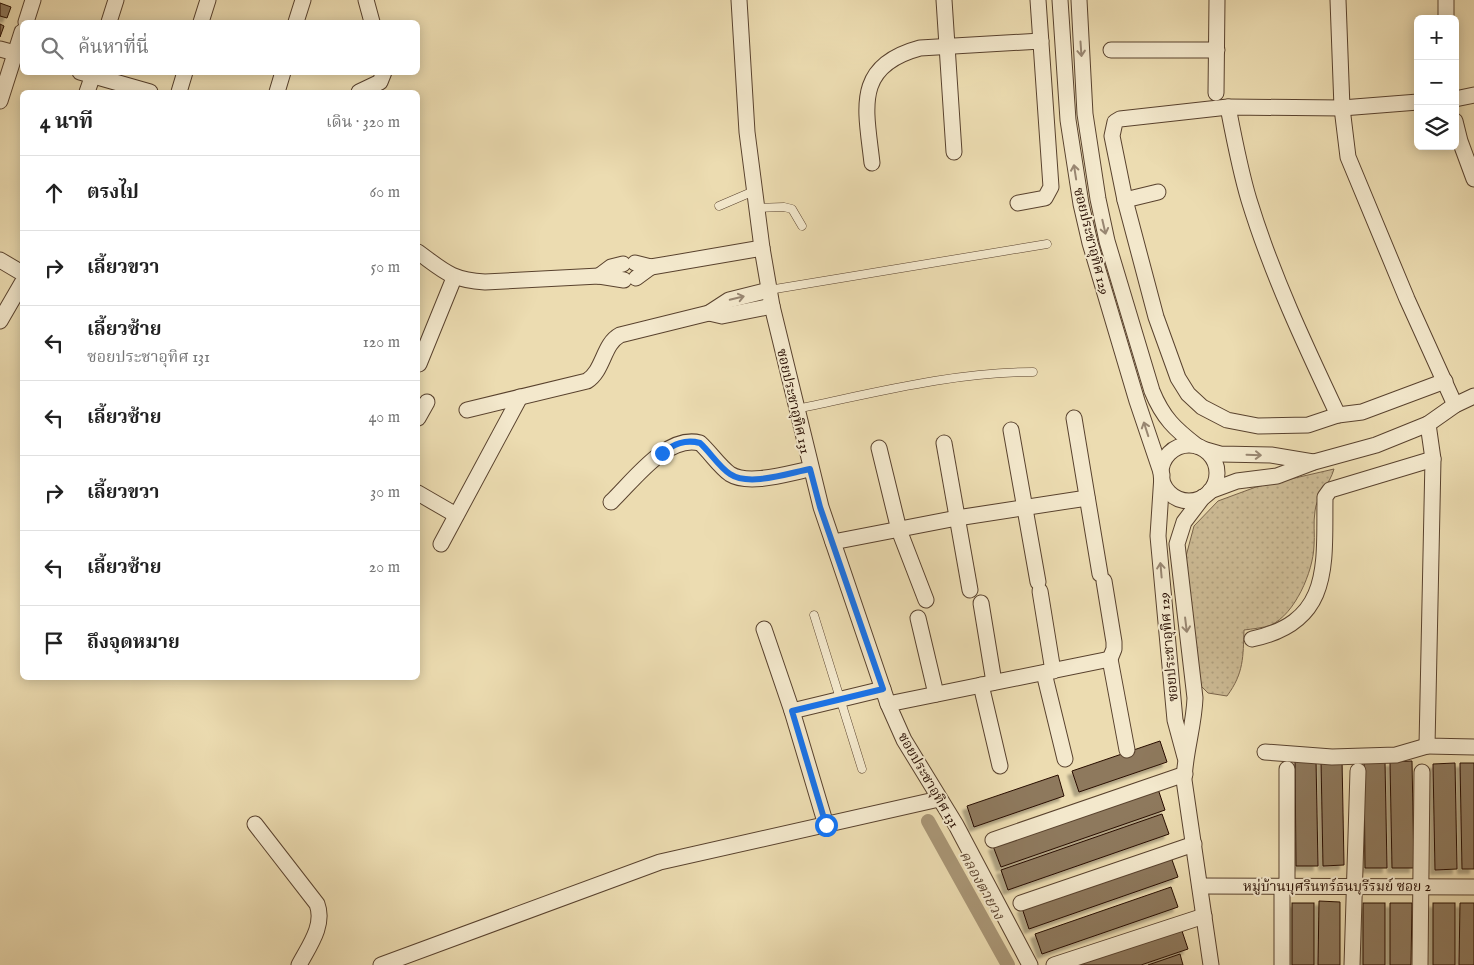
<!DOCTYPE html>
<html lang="th">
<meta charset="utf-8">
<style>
body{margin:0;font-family:"IM FELL English","Noto Serif Thai",serif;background:#f6f6f6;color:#222}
.controls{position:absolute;right:15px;top:15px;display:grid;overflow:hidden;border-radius:8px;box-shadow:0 2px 12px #0003}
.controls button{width:45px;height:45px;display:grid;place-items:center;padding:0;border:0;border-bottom:1px solid #e0e0e0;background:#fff;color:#222;font:25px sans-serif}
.stop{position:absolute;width:15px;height:15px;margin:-11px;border:4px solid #1a73e8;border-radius:50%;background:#fff}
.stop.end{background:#1a73e8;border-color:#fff;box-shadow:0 1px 5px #0008}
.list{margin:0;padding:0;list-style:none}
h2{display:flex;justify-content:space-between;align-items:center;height:65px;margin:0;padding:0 20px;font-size:21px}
h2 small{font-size:16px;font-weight:400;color:#767676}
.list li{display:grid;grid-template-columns:32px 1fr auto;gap:15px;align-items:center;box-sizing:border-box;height:75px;padding:0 20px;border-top:1px solid #e0e0e0}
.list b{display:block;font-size:19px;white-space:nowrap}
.list p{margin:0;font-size:16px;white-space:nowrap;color:#767676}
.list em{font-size:16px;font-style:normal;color:#767676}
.icon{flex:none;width:28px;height:28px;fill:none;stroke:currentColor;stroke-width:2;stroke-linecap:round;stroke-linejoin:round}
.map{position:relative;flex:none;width:1474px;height:965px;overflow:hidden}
.search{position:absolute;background:#fff;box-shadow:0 2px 12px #0003;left:20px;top:20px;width:400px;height:55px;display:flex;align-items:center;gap:12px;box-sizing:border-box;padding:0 18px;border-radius:8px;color:#767676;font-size:19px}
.panel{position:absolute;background:#fff;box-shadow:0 2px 12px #0003;left:20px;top:90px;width:400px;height:590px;border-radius:8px}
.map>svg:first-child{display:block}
</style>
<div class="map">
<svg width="1474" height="965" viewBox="0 0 1474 965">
<defs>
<pattern id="grass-dots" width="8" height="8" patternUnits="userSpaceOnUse" patternTransform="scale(1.25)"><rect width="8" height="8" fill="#cbb993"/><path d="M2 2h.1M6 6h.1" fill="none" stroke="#ae9e7d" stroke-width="1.8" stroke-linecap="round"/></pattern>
<filter id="shadow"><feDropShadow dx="-4.5" dy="4.5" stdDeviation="1" flood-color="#0004"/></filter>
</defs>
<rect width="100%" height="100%" fill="#ecdcb1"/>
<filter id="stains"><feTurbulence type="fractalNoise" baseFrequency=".004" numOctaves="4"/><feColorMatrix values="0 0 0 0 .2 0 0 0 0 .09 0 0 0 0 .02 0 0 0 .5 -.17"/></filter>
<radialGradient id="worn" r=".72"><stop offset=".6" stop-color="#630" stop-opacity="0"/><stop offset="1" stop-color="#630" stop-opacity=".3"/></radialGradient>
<path fill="url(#grass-dots)" stroke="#7a644a" d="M 1334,469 C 1330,484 1316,497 1315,511 C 1313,523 1315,535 1314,546 C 1313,572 1295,614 1271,625 C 1263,628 1252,629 1244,630 C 1243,657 1244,673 1227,696 L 1208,693 L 1197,682 L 1185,560 L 1194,526 L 1218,501 L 1256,487 Z"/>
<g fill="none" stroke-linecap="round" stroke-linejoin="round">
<polyline stroke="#a99676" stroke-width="14" points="928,821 1008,965"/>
</g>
<g fill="#8e795d" stroke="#280e02" filter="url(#shadow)">
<polygon points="0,3 11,7 7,18 0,16"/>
<polygon points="0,24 4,26 0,37"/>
<polygon points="1160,741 1167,762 1079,792 1072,771"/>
<polygon points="1342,759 1344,865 1323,866 1321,760"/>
<polygon points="1295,760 1316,760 1318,866 1296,866"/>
<polygon points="1412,761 1414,868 1392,868 1390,762"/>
<polygon points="1364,762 1385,762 1387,868 1365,868"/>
<polygon points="1455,763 1457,869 1435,870 1433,764"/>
<polygon points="1460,763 1474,763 1474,869 1462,869"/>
<polygon points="1058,775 1064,796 974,827 967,806"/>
<polygon points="1158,789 1165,810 1001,867 993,846"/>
<polygon points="1162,814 1169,834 1008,890 1001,870"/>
<polygon points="1171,857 1178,877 1029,929 1022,908"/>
<polygon points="1171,887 1178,907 1042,954 1035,934"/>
<polygon points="1319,901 1340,902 1340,965 1318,965"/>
<rect x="1292" y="903" width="22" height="62"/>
<rect x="1363" y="903" width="22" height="62"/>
<polygon points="1390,903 1412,903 1411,965 1390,965"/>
<rect x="1433" y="903" width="22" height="62"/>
<polygon points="1460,903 1474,903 1474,965 1459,965"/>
<polygon points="1181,928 1188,949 1141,965 1074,965"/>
<polygon points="1180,954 1183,965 1148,965"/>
</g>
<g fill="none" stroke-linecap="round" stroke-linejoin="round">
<defs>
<g id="lane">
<polyline points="719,206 754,191"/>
<polyline points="757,208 784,207 792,209 802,226"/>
<polyline points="769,290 1047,244"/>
<path d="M 796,409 C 874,393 953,372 1033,372"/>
<polyline points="814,615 862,769"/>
</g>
<g id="street">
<polyline points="366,0 372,22"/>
<polyline points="739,0 747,132 762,248 772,306 821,507 888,704 904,740 956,825 1030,965"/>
<polyline points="944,0 954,152"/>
<polyline points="1060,0 1068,120 1081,204 1090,243 1137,401 1162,475 1158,536 1175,720 1185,757"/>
<path d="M 1079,0 L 1085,114 L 1098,199 L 1107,241 L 1152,391 C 1163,418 1175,429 1197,446"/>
<polyline points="1338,0 1342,108 1348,157 1407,299 1455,405"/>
<polyline points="1446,19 1446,0"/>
<polyline points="26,22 33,0"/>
<polyline points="109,22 116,0"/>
<polyline points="201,22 208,0"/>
<polyline points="296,22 303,0"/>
<polyline points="0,49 22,55"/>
<polyline points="1111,50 1217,50"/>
<polyline points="80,72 150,92"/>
<polyline points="87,92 94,72"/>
<polyline points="179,92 185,72"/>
<polyline points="277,92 283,72"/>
<polyline points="359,92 380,82 384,72"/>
<polyline points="1216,93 1217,0"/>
<polyline points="1455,99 1474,95"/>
<polyline points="0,101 22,32"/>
<polyline points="1418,102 1342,108 1228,107 1120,119 1115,122 1112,136 1125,200 1156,317 1178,378 1188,394 1202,407 1227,420 1258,426 1308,425 1338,415 1362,412 1445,381"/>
<path d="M 1228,107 C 1234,138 1240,170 1249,200 C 1272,275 1305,345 1338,415"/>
<polyline points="1455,121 1460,141 1474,179"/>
<path d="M 872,163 C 866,109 853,66 920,48 L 1041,41"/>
<polyline points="1125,200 1158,192"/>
<polyline points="1018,203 1045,198 1051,187 1038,0"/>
<path d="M 418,252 C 444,271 451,280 485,282 L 599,276 L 624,280"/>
<polyline points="0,260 22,273"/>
<polyline points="635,263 651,267 762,248"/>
<polyline points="599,276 611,267 623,264"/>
<polyline points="636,278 651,267"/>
<polyline points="709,313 722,316 772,306"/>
<polyline points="0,321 22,283"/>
<polyline points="419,364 454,278"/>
<path d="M 467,410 L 587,381 C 604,370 603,344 620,335 L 709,313 L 729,300 L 769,290"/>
<polyline points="418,418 427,402"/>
<polyline points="1074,418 1100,574"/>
<polyline points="1428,424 1433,459 1427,746 1474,747"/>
<polyline points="1011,430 1038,582"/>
<polyline points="944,443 970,590"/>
<circle cx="1189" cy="473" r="28"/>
<polyline points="879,448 899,530 926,600"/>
<polyline points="1206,450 1220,454 1271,455 1313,462"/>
<polyline points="1210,491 1237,481 1277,476 1314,462 1376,445 1428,424 1455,405 1474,396"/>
<polyline points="418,493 456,515"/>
<path d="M 1203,497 L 1184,522 L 1177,544 L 1195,698 C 1194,726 1185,752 1184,780 L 1211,965"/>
<path d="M 611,502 C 633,481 667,434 700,443 C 710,452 719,466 730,474 C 749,486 789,473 810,469"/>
<polyline points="833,542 957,518 1087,498"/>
<polyline points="441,544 520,397"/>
<polyline points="1104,581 1114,642 1114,649 1110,659 1127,750"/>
<polyline points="1040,591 1053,671"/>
<polyline points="981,603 994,682"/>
<polyline points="918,618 936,694"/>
<polyline points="764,629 792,711 826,825"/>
<path d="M 1252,639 C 1333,622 1324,564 1325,497 L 1330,490 L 1433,459"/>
<polyline points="1044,673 1065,759"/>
<polyline points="981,685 1000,766"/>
<polyline points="888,704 1110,659"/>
<polyline points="792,711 883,689"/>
<polyline points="1265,752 1332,757 1396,755 1427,746"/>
<polyline points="1287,769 1287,886"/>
<path d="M 255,824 L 317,904 C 325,925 309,946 299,965"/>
<polyline points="993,840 1185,774"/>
<polyline points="1200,886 1474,887"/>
<polyline points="1021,903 1194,844"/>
<polyline points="381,965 660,862 939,799"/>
<polyline points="1054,965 1204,916"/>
<polyline points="1282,965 1282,886"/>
<polyline points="1352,965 1358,771"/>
<polyline points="1420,965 1422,772"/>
</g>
</defs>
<use href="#lane" stroke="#59422e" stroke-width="9"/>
<use href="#street" stroke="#59422e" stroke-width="17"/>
<use href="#lane" stroke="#f3e8cc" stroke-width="8"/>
<use href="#street" stroke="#f3e8cc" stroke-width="15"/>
</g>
<defs><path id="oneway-shaft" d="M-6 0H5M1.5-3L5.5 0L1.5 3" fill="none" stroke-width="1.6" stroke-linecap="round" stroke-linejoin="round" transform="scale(1.25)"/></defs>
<g stroke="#988671">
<use href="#oneway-shaft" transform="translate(1081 49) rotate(86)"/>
<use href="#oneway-shaft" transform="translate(1075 172) rotate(-99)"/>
<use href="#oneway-shaft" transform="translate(1104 227) rotate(77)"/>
<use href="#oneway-shaft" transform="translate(737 298) rotate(-14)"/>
<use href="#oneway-shaft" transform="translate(1146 429) rotate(-108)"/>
<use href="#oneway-shaft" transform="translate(1254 455) rotate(2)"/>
<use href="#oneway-shaft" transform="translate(1161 570) rotate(-95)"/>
<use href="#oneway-shaft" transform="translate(1186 625) rotate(83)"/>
</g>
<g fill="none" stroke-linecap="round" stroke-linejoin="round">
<path stroke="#1a73e8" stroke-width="6" d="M 662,453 C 674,444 685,439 700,443 C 710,452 719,467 730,474 C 749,487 789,473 810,469 L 820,507 L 883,689 L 792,711 L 826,825"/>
</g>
<g text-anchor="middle" stroke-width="4" stroke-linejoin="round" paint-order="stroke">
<g font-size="14" fill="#280e02" stroke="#f3e8cc">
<text transform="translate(1092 241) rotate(76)" y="5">ซอยประชาอุทิศ 129</text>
<text transform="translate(794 401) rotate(77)" y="5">ซอยประชาอุทิศ 131</text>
<text transform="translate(1168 647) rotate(-95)" y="5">ซอยประชาอุทิศ 129</text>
<text transform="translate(929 780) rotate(60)" y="5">ซอยประชาอุทิศ 131</text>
<text x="1337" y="891">หมู่บ้านบุศรินทร์ธนบุรีรมย์ ซอย 2</text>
</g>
<g font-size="15" font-style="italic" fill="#624b36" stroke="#f3e8cc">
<text transform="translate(982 885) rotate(61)" y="5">คลองตายวง</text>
</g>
</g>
<rect width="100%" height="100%" filter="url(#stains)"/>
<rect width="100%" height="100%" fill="url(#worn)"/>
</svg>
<div class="controls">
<button>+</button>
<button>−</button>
<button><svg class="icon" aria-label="layers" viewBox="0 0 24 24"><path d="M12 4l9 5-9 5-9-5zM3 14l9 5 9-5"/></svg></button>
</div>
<div class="stop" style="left:826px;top:825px"></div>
<div class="stop end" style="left:662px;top:453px"></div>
<div class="search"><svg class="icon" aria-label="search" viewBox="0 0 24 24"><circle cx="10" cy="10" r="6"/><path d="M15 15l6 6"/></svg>ค้นหาที่นี่</div>
<section class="panel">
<h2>4 นาที<small>เดิน · 320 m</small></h2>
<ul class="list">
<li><svg class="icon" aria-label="ahead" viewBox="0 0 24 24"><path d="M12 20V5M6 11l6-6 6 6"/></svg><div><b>ตรงไป</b></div><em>60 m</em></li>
<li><svg class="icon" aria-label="right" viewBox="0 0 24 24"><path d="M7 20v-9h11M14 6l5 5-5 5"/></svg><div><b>เลี้ยวขวา</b></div><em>50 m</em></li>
<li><svg class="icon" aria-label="left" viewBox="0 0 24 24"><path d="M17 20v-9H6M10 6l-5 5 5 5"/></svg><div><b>เลี้ยวซ้าย</b><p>ซอยประชาอุทิศ 131</p></div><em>120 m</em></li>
<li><svg class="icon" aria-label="left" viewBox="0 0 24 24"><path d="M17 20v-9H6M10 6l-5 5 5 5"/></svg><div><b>เลี้ยวซ้าย</b></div><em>40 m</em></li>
<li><svg class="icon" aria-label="right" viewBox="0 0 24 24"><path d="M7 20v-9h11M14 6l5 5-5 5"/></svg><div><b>เลี้ยวขวา</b></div><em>30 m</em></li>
<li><svg class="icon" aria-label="left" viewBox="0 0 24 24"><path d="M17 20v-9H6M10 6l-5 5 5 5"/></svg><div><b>เลี้ยวซ้าย</b></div><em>20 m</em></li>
<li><svg class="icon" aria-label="arrive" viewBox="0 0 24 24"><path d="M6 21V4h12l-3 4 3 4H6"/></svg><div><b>ถึงจุดหมาย</b></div></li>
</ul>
</section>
</div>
